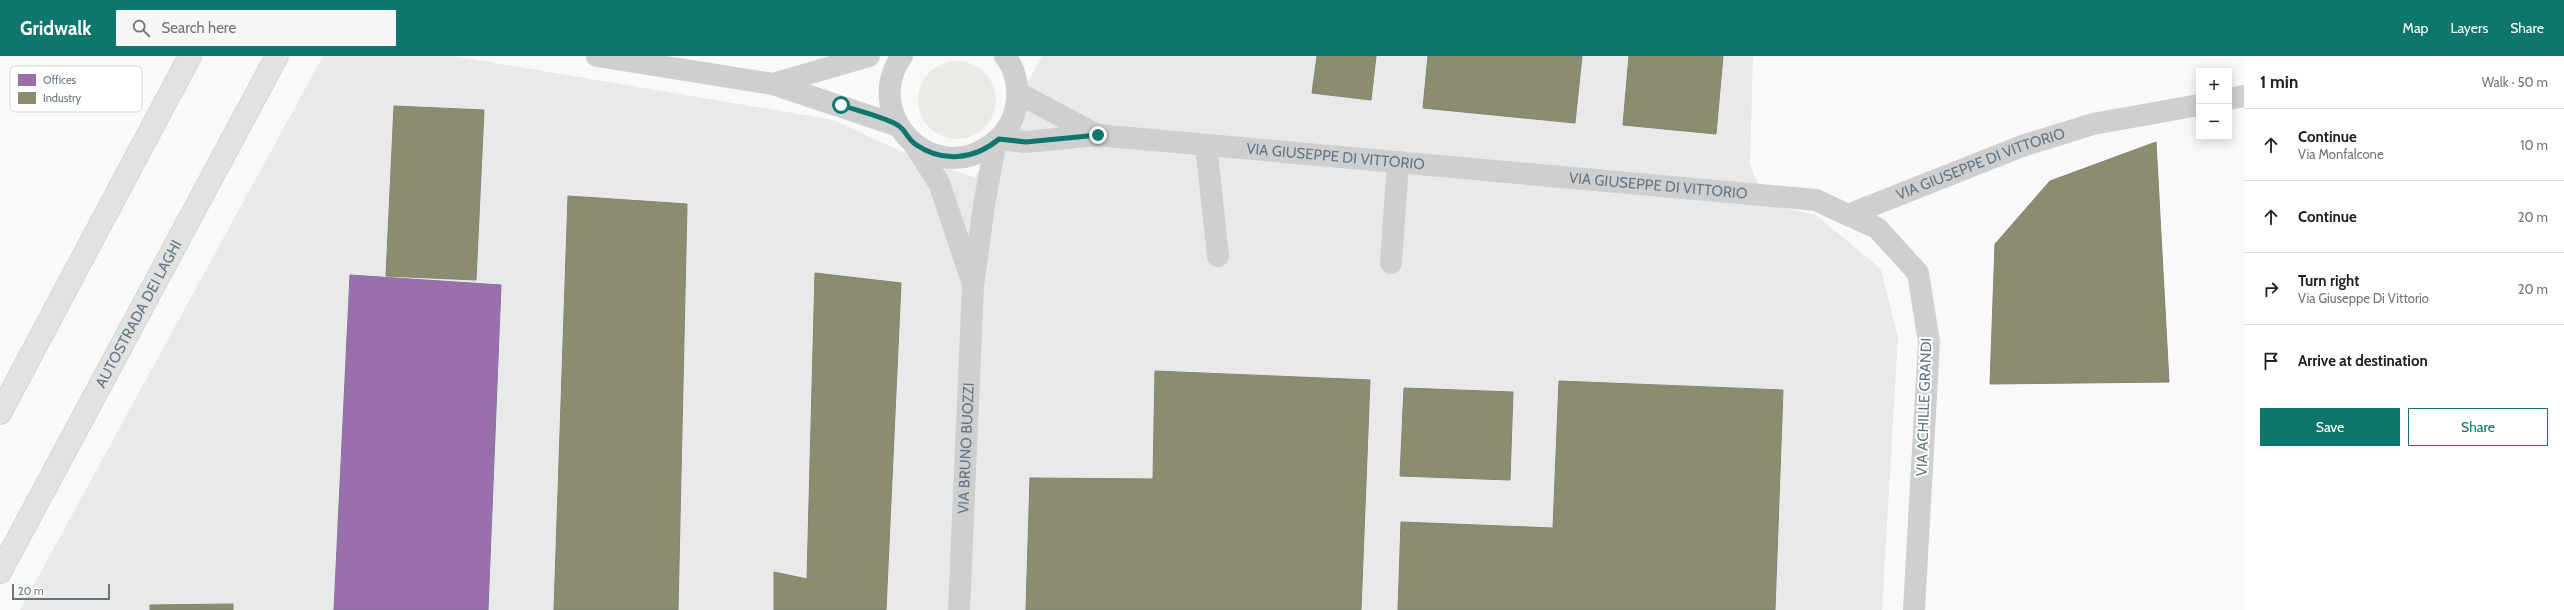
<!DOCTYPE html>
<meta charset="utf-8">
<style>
body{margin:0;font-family:Cabin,sans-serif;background:#f6f6f6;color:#202124}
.controls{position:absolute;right:12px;top:12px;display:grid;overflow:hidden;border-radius:0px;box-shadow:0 2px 10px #0003}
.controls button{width:36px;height:36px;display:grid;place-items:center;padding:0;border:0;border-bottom:1px solid #e0e0e0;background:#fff;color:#202124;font:20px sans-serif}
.scale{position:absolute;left:12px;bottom:10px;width:98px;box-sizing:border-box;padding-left:4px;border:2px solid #657683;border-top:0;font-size:11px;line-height:14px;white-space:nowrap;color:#657683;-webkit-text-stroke:3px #fff;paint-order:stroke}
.stop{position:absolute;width:12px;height:12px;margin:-9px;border:3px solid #0f766e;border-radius:50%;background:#fff}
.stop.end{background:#0f766e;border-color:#fff;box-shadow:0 1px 4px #0008}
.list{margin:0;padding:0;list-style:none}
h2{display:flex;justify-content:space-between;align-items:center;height:52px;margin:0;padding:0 16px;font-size:17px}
h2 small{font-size:13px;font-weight:400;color:#757577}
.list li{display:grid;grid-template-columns:26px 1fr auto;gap:12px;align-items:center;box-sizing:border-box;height:72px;padding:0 16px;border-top:1px solid #e0e0e0}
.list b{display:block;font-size:15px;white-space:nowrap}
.list p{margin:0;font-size:13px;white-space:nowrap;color:#757577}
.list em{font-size:13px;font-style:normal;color:#757577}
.actions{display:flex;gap:8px;padding:12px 16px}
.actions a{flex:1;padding:9px 0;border:1px solid #0f766e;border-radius:0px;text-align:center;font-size:14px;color:#0f766e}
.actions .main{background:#0f766e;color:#fff}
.icon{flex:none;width:22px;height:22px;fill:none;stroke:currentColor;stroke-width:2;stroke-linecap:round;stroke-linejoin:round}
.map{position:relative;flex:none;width:2244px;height:554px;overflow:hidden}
header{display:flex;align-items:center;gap:24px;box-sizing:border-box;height:56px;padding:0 20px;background:#0f766e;color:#fff}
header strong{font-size:19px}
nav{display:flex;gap:22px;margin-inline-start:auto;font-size:14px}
.search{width:280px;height:36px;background:#f6f6f6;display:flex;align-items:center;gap:10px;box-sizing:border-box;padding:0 14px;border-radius:0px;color:#757577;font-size:15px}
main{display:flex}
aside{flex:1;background:#fff}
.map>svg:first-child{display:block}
</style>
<header>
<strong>Gridwalk</strong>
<div class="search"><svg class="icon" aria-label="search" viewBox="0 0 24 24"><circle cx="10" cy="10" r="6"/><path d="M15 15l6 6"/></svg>Search here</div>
<nav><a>Map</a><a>Layers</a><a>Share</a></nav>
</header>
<main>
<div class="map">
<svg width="2244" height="554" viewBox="0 0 2244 554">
<rect width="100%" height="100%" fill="#f9f9f9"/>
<polygon fill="#e8e9e9" points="323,0 454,0 834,64 898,94 975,122 1042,0 1753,0 1750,108 1766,148 1816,159 1881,213 1898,281 1882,554 20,554"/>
<circle fill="#e8ebe6" cx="957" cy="44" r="39"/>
<polygon fill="#9970ab" stroke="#89729f" points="350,219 501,229 488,554 334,554"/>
<g fill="#8c8c6e" stroke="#808574">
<polygon points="1317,0 1376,0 1371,44 1312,37"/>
<polygon points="1428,0 1582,0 1575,67 1423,52"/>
<polygon points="1629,0 1723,0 1716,78 1623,69"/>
<polygon points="394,50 484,54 476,224 386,220"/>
<polygon points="2156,86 2169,326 1990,328 1995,188 2050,125"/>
<polygon points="568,140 687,148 678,554 554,554"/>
<polygon points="815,217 901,227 886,554 774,554 774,516 807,523"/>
<polygon points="1155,315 1370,324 1361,554 1026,554 1030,422 1153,423"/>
<polygon points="1559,325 1783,334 1775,554 1398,554 1401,466 1553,472"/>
<polygon points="1404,332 1513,336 1510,424 1400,420"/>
<polygon points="233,548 233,554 150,554 150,549"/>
</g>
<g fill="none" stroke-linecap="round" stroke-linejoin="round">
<defs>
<g id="highway">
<polyline points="0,357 190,0"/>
<path id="s3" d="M 0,516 L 277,0"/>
</g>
</defs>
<use href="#highway" stroke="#d5d6d6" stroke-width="24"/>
<g stroke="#cecfd0" stroke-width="22">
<polyline points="597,0 773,28 899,70"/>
<path d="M 902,0 C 861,57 930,130 988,91 C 1002,82 1011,70 1015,55 C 1020,37 1017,15 1005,0"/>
<polyline points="773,28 869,0"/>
<polyline points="1018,37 1097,79"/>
<polyline points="2229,43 2244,40"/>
<path id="s1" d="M 999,83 L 1026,86 L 1097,79 L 1816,144 L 1848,159 L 2022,90 L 2093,68 L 2199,49"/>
<polyline points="914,88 939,127 972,225"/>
<polyline points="1206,89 1218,200"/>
<polyline points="1848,159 1877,172 1918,217 1929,286 1914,554"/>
<polyline points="1391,207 1398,106"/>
<path id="s2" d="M 959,554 L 973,230 L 984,149 L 996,85"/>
</g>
<use href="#highway" stroke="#e1e2e2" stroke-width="22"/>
</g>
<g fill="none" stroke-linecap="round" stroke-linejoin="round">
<path stroke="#0f766e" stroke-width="5" d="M 841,49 C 854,54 888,62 899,70 C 905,74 908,83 915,88 C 942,107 974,104 999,83 L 1026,86 L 1098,79"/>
</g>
<g text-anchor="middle" stroke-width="4" stroke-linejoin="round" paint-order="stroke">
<g font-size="15" fill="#657683" stroke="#fff">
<text dy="5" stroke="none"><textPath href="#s1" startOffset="338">VIA GIUSEPPE DI VITTORIO</textPath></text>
<text dy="5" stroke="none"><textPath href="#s1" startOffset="998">VIA GIUSEPPE DI VITTORIO</textPath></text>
<text dy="5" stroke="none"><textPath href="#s1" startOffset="662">VIA GIUSEPPE DI VITTORIO</textPath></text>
<text dy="5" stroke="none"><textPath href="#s3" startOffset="293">AUTOSTRADA DEI LAGHI</textPath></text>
<text transform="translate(1924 351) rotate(-88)" y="5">VIA ACHILLE GRANDI</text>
<text dy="5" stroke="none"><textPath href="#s2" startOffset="162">VIA BRUNO BUOZZI</textPath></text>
</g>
</g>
<rect x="10" y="10" width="132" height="46" rx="6" fill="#fff" stroke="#d1d6da" stroke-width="1"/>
<rect x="18" y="18" width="18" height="12" fill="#9970ab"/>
<rect x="18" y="36" width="18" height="12" fill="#8c8c6e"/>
<g font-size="11" fill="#657683">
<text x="43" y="28">Offices</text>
<text x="43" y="46">Industry</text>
</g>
</svg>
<div class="controls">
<button>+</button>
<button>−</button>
</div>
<div class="scale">20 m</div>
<div class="stop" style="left:841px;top:49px"></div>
<div class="stop end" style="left:1098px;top:79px"></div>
</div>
<aside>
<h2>1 min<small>Walk · 50 m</small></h2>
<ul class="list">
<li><svg class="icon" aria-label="ahead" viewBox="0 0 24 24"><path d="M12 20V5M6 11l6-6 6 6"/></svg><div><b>Continue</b><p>Via Monfalcone</p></div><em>10 m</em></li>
<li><svg class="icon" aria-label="ahead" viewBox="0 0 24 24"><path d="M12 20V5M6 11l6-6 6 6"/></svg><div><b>Continue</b></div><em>20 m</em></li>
<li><svg class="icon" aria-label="right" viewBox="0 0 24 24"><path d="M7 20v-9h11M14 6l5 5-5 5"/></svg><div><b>Turn right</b><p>Via Giuseppe Di Vittorio</p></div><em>20 m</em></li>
<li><svg class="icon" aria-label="arrive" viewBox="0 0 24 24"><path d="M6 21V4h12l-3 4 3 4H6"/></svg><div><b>Arrive at destination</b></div></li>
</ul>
<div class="actions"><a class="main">Save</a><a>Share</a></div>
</aside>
</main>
